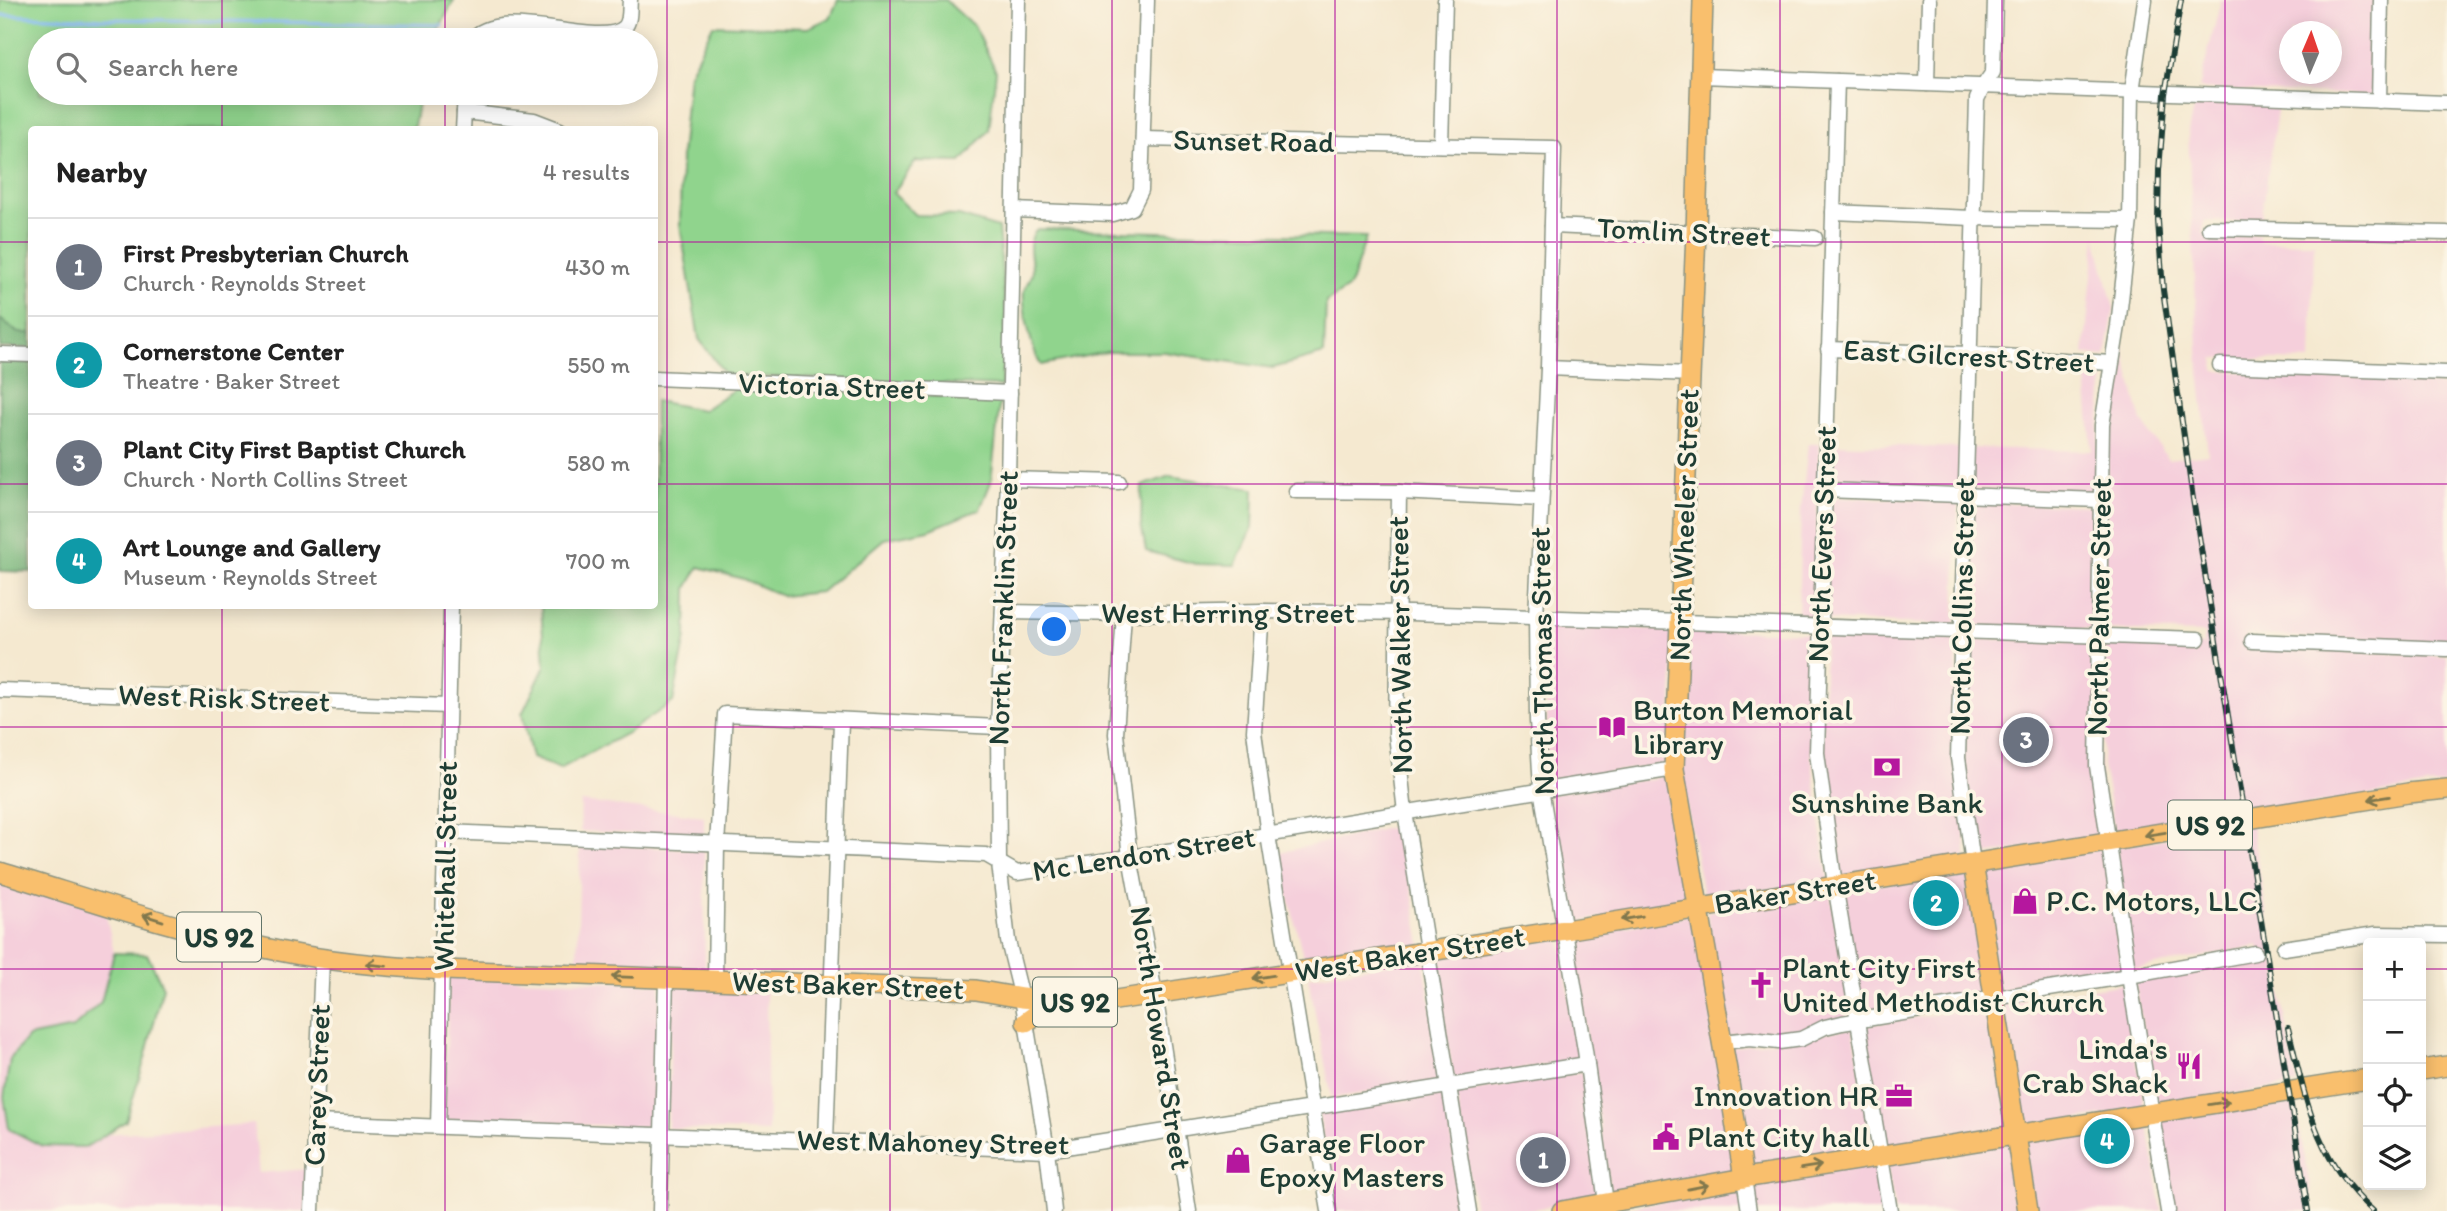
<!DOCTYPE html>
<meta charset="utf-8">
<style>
body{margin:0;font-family:Itim,sans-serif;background:#f6f6f6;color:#222}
.controls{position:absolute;right:21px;bottom:21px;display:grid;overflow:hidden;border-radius:7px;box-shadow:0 4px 18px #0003}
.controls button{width:63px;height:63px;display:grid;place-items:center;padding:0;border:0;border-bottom:2px solid #e0e0e0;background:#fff;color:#222;font:35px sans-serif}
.compass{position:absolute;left:2279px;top:21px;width:63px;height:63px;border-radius:50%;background:#fff;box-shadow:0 4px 18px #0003;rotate:2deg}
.you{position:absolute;left:1055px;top:630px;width:24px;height:24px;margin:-18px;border:5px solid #fff;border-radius:50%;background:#1a73e8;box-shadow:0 0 0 10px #1a73e833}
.badge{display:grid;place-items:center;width:46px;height:46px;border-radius:50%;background:#1a73e8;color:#fff;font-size:23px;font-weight:700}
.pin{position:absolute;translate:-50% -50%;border:4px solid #fff;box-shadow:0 2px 7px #0006}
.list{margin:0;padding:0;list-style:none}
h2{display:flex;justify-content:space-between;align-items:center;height:91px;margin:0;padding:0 28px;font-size:30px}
h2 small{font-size:23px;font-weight:400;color:#767676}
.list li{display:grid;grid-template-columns:46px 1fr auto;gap:21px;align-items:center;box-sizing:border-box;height:98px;padding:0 28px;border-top:2px solid #e0e0e0}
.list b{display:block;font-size:26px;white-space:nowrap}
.list p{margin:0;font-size:23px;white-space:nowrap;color:#767676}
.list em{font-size:23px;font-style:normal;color:#767676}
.icon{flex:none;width:38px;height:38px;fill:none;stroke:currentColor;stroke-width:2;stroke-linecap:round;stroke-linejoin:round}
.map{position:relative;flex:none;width:2447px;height:1211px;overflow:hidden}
.search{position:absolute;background:#fff;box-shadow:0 4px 18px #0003;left:28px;top:28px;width:630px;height:77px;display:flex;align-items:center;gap:18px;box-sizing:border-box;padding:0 24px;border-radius:38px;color:#767676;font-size:26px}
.panel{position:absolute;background:#fff;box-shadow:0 4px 18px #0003;left:28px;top:126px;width:630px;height:483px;border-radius:7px}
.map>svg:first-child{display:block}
</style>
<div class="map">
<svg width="2447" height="1211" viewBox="0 0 2447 1211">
<rect width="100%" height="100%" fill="#fcf5e5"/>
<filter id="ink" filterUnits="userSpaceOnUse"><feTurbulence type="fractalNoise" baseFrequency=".0143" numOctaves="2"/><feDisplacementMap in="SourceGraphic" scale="14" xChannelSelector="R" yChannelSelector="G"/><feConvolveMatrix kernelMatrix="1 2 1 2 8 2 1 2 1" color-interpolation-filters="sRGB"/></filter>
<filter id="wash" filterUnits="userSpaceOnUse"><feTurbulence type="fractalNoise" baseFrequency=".00686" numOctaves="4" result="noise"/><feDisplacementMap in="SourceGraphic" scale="28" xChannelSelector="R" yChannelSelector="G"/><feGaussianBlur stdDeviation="1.57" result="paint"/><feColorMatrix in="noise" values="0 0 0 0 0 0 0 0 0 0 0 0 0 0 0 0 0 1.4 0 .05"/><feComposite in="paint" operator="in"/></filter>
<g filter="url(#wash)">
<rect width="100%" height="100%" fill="#f5e9d0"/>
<g fill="#f5cfdb" fill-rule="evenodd">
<path d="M 2221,0 L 2375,0 L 2373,95 L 2199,89 ZM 2290,32 L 2332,32 L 2332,74 L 2290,74 Z"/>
<polygon points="2195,102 2278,104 2261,222 2204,221 2203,234 2259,235 2259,242 2314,243 2311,361 2215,358 2214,371 2325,375 2447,386 2447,643 2247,635 2246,647 2447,656 2447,783 2115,834 2103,765 2105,643 2204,645 2204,633 2105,630 2108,426 2121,339 2141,420 2168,459 2208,454 2199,371 2188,131"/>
<polygon points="2096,236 2114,309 2106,356 2084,354"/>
<polygon points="2085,367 2104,369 2094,493 1970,489 1972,448 2092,451"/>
<polygon points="1808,444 1819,444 1814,620 1798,619 1801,509"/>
<polygon points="1831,444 1960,448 1959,488 1830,484"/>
<polygon points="1829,497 1958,501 1955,625 1825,620"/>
<polygon points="1970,502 2094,506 2094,629 1967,626"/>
<polygon points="1546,627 1675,630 1669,763 1548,782"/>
<polygon points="1687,630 1813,633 1811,754 1828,880 1704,900 1680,768"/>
<polygon points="1825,633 1955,638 1966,858 1840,878 1822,752"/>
<polygon points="1966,639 2094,642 2103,836 1978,856 1964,757"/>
<polygon points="1670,776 1693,902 1575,922 1550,794"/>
<polygon points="581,802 704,816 704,837 580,831"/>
<polygon points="1401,825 1421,945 1305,964 1278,853"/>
<polygon points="2251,825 2297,1084 2156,1106 2135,982 2261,958 2259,946 2133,969 2116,847"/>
<polygon points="580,844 704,850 705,973 577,968"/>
<polygon points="2105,849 2122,971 1999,992 1980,869"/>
<polygon points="1968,871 1987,993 1862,1013 1842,891"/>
<polygon points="0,879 105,910 114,953 101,1002 73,1028 28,1037 42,1146 86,1147 107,1134 254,1124 259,1173 308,1169 307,1211 0,1211"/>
<polygon points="1830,893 1851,1015 1799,1033 1779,1036 1727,1035 1707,912"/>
<polygon points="1695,914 1737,1173 1611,1196 1572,937"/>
<polygon points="1560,939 1580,1059 1454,1080 1434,957"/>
<polygon points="1423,958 1443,1081 1332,1098 1308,977"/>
<polygon points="449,977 660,984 656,1127 444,1120"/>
<polygon points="2124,984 2144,1108 2021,1128 2001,1004"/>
<polygon points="672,985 766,988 768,1132 668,1128"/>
<polygon points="1989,1006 2009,1130 1885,1150 1864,1026"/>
<polygon points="1853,1028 1873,1151 1748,1170 1729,1048"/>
<polygon points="1582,1072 1600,1198 1522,1211 1475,1211 1456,1093"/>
<polygon points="1445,1094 1463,1211 1335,1211 1319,1113"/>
<polygon points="2295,1104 2310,1187 2312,1211 2174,1211 2158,1119"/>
<polygon points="2147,1121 2162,1211 2034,1211 2023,1141"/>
<polygon points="2011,1142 2023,1211 1895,1211 1887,1162"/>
<polygon points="1875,1164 1884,1211 1755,1211 1750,1183"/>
<polygon points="1739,1185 1743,1211 1614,1211"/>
</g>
<g fill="#90d48d" stroke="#588860" stroke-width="2">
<polygon points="0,0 454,0 433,40 40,40 40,93 420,93 414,126 410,129 32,130 31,333 18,333 0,319"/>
<polygon points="838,0 945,0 975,27 996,71 989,130 961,162 916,161 893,193 915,215 959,216 998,228 1006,317 1001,386 726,375 699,339 680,225 681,155 689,74 713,25 808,28 830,18"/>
<path d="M 1037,229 L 1366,237 L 1352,281 L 1348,288 L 1326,302 L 1324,354 L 1273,368 L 1164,352 L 1107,352 L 1041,365 C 1032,352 1022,306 1024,291 C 1026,284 1032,278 1032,270 C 1032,253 1025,245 1037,229 Z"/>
<polygon points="736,388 1000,399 991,482 980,509 929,530 884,539 821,592 782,596 743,579 699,567 687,588 686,637 673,702 627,733 560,769 532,758 522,714 545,666 541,606 654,606 655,401 703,410"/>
<polygon points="1170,476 1254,489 1253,527 1235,565 1196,564 1146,551 1141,524 1142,486"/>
<polygon points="114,953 147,954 163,987 144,1062 126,1121 86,1147 42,1146 9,1129 4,1097 10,1059 28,1037 73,1028 101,1002"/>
</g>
<g fill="#74b678" stroke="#4a7a56" stroke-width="2">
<polygon points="0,319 18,333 31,333 31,348 0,348"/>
<polygon points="0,361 31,362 31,572 0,571"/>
</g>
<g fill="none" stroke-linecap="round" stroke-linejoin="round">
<polyline stroke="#85bbf4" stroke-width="3.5" points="0,15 101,19 442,25"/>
</g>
</g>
<g filter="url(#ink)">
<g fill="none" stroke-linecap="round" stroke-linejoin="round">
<defs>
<g id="minor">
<polyline points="1018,0 1008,479 998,727 999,863 1008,941 1022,998 1047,1150 1054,1211"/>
<polyline points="2145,0 2132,92 2130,220 2118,326 2102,425 2097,766 2129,976 2168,1211"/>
<path d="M 472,40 C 499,3 601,51 625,27 C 631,20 629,8 630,0"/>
<polyline points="1701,76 2447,103"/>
<polyline points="1837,81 1817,753 1835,885 1890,1211"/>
<polyline points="1927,84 1929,0"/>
<polyline points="2379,101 2381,0"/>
<polyline points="464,112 534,120 560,130"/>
<polyline points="463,130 465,93"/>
<polyline points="1143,139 1554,148 1548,368 1536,616 1537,720 1541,789 1585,1050 1607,1210"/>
<polyline points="1441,145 1445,0"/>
<polyline points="1014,210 1112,214 1132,208 1141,190 1147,0"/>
<polyline points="1833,212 1972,218 2130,220"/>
<polyline points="1552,226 1815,238"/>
<polyline points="2209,228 2447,233"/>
<polyline points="1828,349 1969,354 2111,363"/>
<polyline points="0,354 32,355"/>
<polyline points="2220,365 2447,373"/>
<polyline points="1548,368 1690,374"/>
<polyline points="654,378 1010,393"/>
<polyline points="1008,479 1119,482"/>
<polyline points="1824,490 2100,500"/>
<polyline points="1296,491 1399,492 1541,499"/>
<polyline points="1399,492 1396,734 1405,812 1469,1211"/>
<polyline points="1262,611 1254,731 1268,835 1329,1211"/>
<polyline points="1003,612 1124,614 1262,611 1410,613 2198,639"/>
<polyline points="1124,614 1116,734 1130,857 1155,994 1189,1211"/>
<polyline points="2252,641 2447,649"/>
<polyline points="0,690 448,706"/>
<polyline points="446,832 986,855 1017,873 1130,857 1674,769"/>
<polyline points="1973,863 1958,758 1977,99 1984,85 1993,72 1995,0"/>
<polyline points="2284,948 2376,934 2447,935"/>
<polyline points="715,980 717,845 725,714 998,727"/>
<polyline points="1722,1042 1750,1039 1779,1042 1801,1039 1825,1027 1842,1023 2129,976 2255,953"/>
<polyline points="315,1122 1047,1150 1587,1064"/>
<polyline points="438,1126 451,606"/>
<polyline points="826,1141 841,721"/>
<polyline points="1744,1178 1749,1211"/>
<polyline points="312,1211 322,959"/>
<polyline points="660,1211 666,978"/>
</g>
<g id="major">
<polyline points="1703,0 1696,232 1674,769 1727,1070 1744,1178"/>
<polyline points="1973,863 2028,1211"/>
<path d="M 0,872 C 92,900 184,932 279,951 C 333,962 388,967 444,970 L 976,990 L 1022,998 L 1090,1004 L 1565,930 L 2408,793 L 2447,789"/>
<polyline points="1026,1022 1037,1014 1068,1009"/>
<polyline points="2421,1070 2447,1066"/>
<polyline points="1562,1211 1744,1178 2368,1079"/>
</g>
</defs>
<use href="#minor" stroke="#8a9382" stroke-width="17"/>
<use href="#major" stroke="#8a9382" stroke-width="22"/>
<use href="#minor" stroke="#fff" stroke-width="14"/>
<use href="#major" stroke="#f9bf6d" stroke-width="19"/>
<defs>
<g id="rail">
<polyline points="2181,0 2165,94 2159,170 2158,221 2163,290 2193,499 2308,1211"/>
<path d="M 2288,1028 C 2306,1100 2315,1159 2373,1211"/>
</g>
</defs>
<use href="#rail" stroke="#1f3d34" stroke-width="6"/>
<use href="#rail" stroke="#fcf5e5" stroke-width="3.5" stroke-dasharray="10" stroke-linecap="butt"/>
</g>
<defs><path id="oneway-shaft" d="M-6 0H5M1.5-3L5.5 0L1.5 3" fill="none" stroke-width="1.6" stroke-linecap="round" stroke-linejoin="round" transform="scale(1.75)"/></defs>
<g stroke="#81784e">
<use href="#oneway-shaft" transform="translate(2379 798) rotate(171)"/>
<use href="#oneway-shaft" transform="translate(2155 834) rotate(171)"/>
<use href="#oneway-shaft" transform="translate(153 918) rotate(-163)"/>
<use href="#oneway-shaft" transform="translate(1632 918) rotate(170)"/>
<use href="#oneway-shaft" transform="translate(376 965) rotate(-174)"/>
<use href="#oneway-shaft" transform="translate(622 977) rotate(-178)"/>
<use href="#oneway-shaft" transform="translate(1263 977) rotate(171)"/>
<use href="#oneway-shaft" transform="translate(2219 1103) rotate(-9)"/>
<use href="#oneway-shaft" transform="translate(1811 1167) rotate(-9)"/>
<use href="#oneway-shaft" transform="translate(1698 1187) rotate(-11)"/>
</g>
</g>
<path fill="none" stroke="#b5179e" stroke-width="2" stroke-opacity="0.55" d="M 222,0 L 222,40M 445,0 L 445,40M 667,0 L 667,1211M 890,0 L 890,1211M 1112,0 L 1112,1211M 1335,0 L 1335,1211M 1557,0 L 1557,1211M 1780,0 L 1780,1211M 2002,0 L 2002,1211M 2225,0 L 2225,1211M 222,93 L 222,130M 445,93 L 445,130M 0,242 L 32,242M 654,242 L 2447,242M 0,484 L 32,484M 654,484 L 2447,484M 222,606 L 222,1211M 445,606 L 445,1211M 0,727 L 2447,727M 0,969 L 2368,969M 2421,969 L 2447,969"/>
<defs>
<symbol id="library-bare" viewBox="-9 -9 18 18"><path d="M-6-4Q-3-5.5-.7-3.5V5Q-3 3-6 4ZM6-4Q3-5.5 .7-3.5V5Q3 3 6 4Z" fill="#b5179e" stroke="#fcf5e5" stroke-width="2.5" paint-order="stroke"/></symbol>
<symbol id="bank-bare" viewBox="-9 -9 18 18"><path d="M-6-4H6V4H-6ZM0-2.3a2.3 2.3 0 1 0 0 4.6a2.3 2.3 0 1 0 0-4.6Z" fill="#b5179e" stroke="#fcf5e5" stroke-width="2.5" paint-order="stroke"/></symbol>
<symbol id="shop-bare" viewBox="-9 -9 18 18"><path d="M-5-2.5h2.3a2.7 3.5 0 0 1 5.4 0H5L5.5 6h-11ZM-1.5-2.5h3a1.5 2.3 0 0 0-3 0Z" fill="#b5179e" stroke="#fcf5e5" stroke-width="2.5" paint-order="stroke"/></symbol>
<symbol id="church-bare" viewBox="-9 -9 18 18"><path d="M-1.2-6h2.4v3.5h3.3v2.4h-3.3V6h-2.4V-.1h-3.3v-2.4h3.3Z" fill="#b5179e" stroke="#fcf5e5" stroke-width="2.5" paint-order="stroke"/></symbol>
<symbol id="restaurant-bare" viewBox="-9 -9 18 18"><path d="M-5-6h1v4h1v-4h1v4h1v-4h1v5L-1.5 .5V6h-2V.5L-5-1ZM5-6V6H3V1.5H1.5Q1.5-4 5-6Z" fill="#b5179e" stroke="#fcf5e5" stroke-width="2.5" paint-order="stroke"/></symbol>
<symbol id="office-bare" viewBox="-9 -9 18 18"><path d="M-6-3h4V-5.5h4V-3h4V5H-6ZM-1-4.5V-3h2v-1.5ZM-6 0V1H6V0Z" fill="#b5179e" stroke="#fcf5e5" stroke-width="2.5" paint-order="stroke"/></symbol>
<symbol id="civic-bare" viewBox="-9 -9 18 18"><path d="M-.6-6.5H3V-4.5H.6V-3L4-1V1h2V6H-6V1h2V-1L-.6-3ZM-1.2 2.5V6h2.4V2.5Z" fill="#b5179e" stroke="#fcf5e5" stroke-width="2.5" paint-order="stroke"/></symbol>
</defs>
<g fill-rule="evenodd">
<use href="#library-bare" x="1593" y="708" width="38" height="38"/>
<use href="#bank-bare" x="1868" y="748" width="38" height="38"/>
<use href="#shop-bare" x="2006" y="882" width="38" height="38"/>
<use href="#church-bare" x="1742" y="966" width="38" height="38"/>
<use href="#restaurant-bare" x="2170" y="1047" width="38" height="38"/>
<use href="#office-bare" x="1880" y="1077" width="38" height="38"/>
<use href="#civic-bare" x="1647" y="1118" width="38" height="38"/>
<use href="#shop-bare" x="1219" y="1141" width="38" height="38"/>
</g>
<g text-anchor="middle" stroke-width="7" stroke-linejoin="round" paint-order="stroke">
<g fill="#fcf5e5" stroke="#617469" stroke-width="2">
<rect x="2168" y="800.5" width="84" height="49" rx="5"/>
<rect x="177" y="912.5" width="84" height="49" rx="5"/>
<rect x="1033" y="977.5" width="84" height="49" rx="5"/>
</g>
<g font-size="28" font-weight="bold" fill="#1f3d34">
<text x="2210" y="835">US 92</text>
<text x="219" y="947">US 92</text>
<text x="1075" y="1012">US 92</text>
</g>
<g font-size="30" fill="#1f3d34" stroke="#fcf5e5">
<text transform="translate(1254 141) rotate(1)" y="10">Sunset Road</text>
<text transform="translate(1684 232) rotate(3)" y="10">Tomlin Street</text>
<text transform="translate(1969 356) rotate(3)" y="10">East Gilcrest Street</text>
<text transform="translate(832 386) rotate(2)" y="10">Victoria Street</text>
<text transform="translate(1684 525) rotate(-88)" y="10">North Wheeler Street</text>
<text transform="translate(1822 544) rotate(-88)" y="10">North Evers Street</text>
<text transform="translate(1962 606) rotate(-89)" y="10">North Collins Street</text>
<text transform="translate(2099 607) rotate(-89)" y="10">North Palmer Street</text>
<text transform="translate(1003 608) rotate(-88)" y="10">North Franklin Street</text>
<text x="1228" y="623">West Herring Street</text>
<text transform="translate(1400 645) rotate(-91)" y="10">North Walker Street</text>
<text transform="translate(1542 661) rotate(-91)" y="10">North Thomas Street</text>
<text transform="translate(224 698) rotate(2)" y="10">West Risk Street</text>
<text transform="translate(1144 854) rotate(-9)" y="10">Mc Lendon Street</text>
<text transform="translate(445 866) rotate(-89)" y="10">Whitehall Street</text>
<text transform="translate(1795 892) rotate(-9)" y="10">Baker Street</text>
<text transform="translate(1410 954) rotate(-9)" y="10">West Baker Street</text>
<text transform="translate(848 985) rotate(2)" y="10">West Baker Street</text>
<text transform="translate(1161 1038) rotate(81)" y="10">North Howard Street</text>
<text transform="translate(317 1085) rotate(-88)" y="10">Carey Street</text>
<text transform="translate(933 1142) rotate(1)" y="10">West Mahoney Street</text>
</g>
<g font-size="30" fill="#1f3d34" stroke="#fcf5e5" text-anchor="start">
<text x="1633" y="720">Burton Memorial<tspan x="1633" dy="34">Library</tspan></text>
<text x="1887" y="813" text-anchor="middle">Sunshine Bank</text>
<text x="2046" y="911">P.C. Motors, LLC</text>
<text x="1782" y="978">Plant City First<tspan x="1782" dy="34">United Methodist Church</tspan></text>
<text x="2168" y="1059" text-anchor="end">Linda's<tspan x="2168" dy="34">Crab Shack</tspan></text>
<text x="1878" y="1106" text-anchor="end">Innovation HR</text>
<text x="1687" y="1147">Plant City hall</text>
<text x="1259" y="1153">Garage Floor<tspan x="1259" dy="34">Epoxy Masters</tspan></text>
</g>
</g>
</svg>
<div class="controls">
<button>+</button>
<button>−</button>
<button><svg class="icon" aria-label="locate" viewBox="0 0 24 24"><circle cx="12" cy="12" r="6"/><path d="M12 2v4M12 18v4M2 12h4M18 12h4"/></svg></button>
<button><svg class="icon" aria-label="layers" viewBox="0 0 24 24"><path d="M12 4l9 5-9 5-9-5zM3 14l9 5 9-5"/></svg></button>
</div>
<svg class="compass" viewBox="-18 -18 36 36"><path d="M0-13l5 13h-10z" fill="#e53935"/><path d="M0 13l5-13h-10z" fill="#767676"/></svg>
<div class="you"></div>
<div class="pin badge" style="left:1543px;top:1160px;background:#6b7280">1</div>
<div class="pin badge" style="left:1936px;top:903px;background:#0f9aa8">2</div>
<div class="pin badge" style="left:2026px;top:740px;background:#6b7280">3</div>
<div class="pin badge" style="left:2107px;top:1141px;background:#0f9aa8">4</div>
<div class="search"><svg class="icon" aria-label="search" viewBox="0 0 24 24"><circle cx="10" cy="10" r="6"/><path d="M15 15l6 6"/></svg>Search here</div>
<section class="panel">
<h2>Nearby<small>4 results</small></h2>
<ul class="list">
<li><span class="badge" style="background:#6b7280">1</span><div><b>First Presbyterian Church</b><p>Church · Reynolds Street</p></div><em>430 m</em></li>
<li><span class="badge" style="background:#0f9aa8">2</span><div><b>Cornerstone Center</b><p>Theatre · Baker Street</p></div><em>550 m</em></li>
<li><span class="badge" style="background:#6b7280">3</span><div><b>Plant City First Baptist Church</b><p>Church · North Collins Street</p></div><em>580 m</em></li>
<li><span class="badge" style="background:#0f9aa8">4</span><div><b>Art Lounge and Gallery</b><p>Museum · Reynolds Street</p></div><em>700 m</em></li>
</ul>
</section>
</div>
